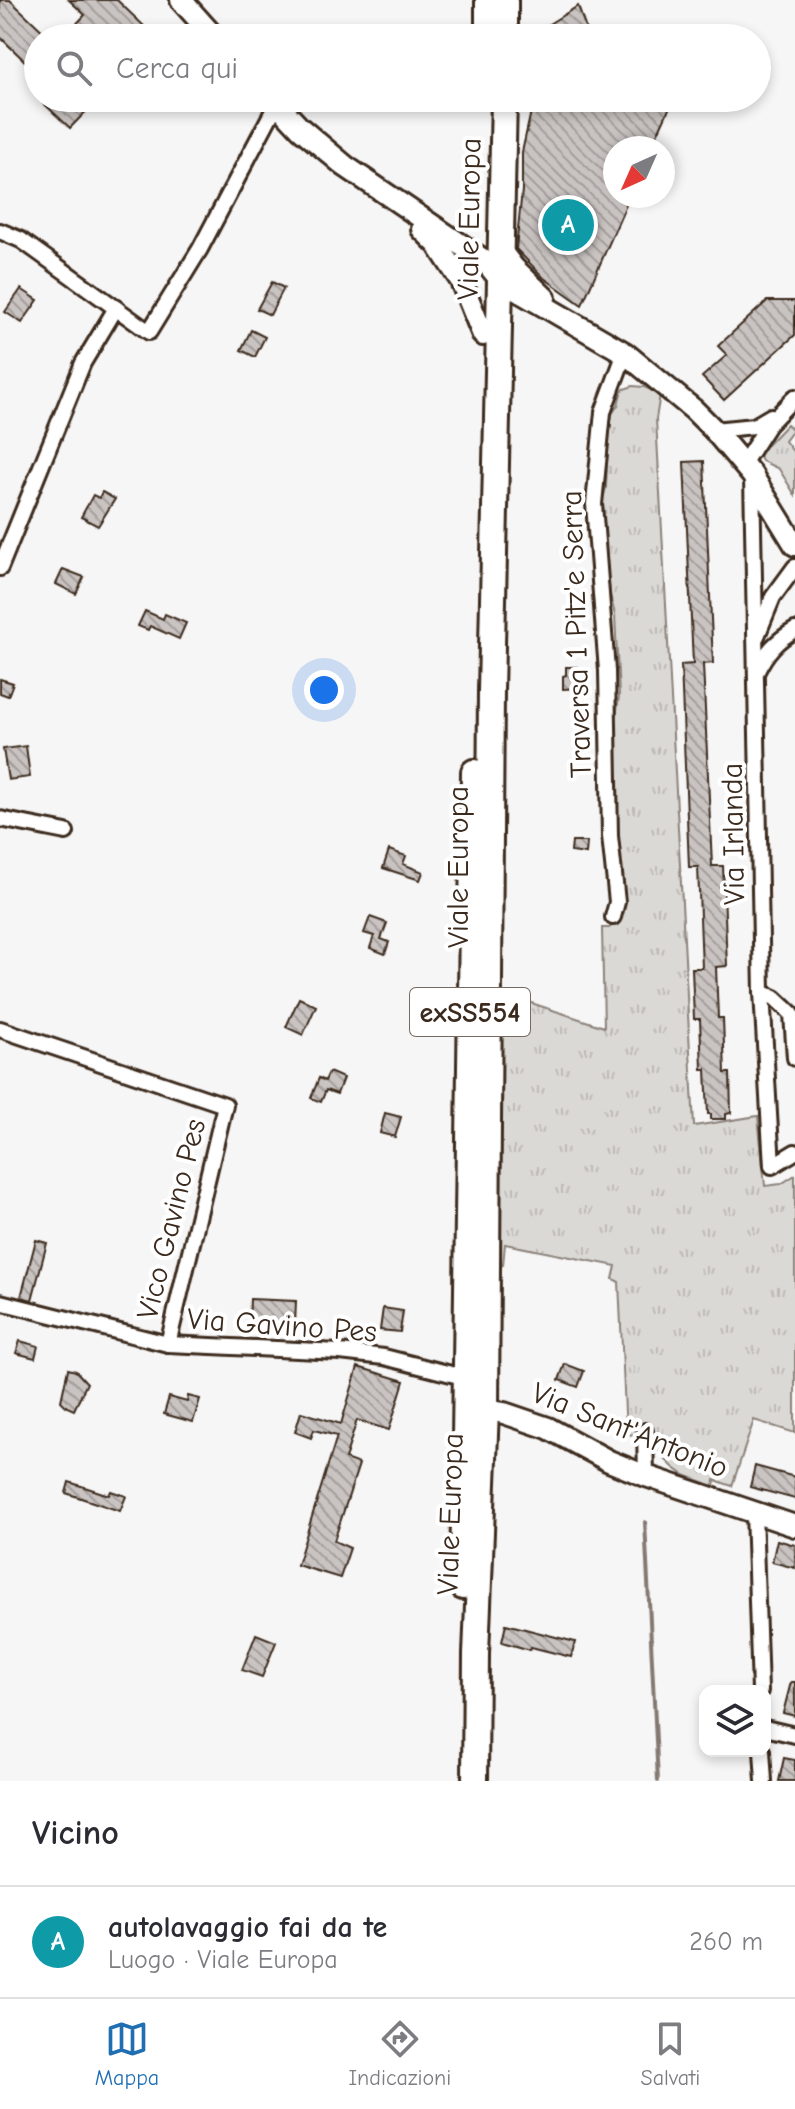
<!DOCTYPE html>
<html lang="it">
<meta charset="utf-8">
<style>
body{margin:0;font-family:"Comic Neue",sans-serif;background:#f7f7f7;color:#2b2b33}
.controls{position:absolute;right:24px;bottom:24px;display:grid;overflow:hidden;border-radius:16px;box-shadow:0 4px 12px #0003}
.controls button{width:72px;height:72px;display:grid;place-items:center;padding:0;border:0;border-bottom:2px solid #e1e1e2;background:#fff;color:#2b2b33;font:40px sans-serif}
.compass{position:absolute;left:603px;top:136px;width:72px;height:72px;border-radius:50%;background:#fff;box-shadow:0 4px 12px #0003;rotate:225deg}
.you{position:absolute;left:324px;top:690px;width:28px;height:28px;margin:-20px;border:6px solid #fff;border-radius:50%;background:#1a73e8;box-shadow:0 0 0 12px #1a73e833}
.badge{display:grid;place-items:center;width:52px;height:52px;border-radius:50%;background:#1f6fb2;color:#fff;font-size:26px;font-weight:700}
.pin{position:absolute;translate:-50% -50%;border:4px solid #fff;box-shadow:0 2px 8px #0006}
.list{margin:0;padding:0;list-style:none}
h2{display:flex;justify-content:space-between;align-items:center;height:104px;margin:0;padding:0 32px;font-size:34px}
h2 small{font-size:26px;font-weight:400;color:#7c7c81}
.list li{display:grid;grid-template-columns:52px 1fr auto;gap:24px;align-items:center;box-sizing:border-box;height:112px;padding:0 32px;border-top:2px solid #e1e1e2}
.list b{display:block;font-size:30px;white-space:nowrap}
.list p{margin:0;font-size:26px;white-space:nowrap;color:#7c7c81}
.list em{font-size:26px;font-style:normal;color:#7c7c81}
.icon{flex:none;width:44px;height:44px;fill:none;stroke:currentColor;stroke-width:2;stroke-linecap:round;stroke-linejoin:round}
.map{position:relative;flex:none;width:795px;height:1781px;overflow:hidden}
.search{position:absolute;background:#fff;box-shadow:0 4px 12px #0003;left:24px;right:24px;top:24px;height:88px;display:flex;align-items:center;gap:20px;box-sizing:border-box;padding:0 28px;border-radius:44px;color:#7c7c81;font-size:30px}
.sheet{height:216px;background:#fff}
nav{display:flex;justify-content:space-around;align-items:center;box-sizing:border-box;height:112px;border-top:2px solid #e1e1e2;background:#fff;font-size:22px;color:#7c7c81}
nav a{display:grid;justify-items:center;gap:4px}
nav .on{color:#1f6fb2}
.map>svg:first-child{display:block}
</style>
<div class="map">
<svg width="795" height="1781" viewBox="0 0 795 1781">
<defs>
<pattern id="grass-tufts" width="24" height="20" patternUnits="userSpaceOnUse" patternTransform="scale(2)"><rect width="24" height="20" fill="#dbd9d6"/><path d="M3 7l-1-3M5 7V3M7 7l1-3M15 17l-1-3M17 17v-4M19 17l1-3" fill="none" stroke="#bdbab7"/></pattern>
<pattern id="building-back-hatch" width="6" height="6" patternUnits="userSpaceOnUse" patternTransform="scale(2)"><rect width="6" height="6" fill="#c9c3c1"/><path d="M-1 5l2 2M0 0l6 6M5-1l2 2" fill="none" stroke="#a49f9c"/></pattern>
</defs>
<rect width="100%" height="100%" fill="#f7f6f6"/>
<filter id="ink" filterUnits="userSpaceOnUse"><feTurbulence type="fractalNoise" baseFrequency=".0125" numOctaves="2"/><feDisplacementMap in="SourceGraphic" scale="16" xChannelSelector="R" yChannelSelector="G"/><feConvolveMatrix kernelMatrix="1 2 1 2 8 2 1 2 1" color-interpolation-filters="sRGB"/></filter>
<g filter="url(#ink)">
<g fill="url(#grass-tufts)" stroke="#8b827a" stroke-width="2">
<polygon points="633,386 644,387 660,394 656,419 694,1126 758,1116 765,1186 781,1184 795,1175 795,1433 754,1420 732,1486 715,1480 714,1486 684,1475 673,1467 665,1459 658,1449 655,1436 647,1428 637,1435 626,1434 619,1282 613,1279 616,1266 505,1244 503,1265 493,1271 493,992 504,994 604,1027 602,928 609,928 620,920 623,909 619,867 614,775 614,731 619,696 615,615 608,586 599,512 606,488 608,438 612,414 618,405 621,393 624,389"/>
<polygon points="787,424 793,430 785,441 795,454 795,495 779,469 762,461 757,452 760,447 767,445"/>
</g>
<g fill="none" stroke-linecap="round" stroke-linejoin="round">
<polyline stroke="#847972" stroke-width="4" points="645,1522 658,1781"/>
</g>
<g fill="url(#building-back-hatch)" stroke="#3b2a1e" stroke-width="2">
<polygon points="0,0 10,0 50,38 38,38 38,74 0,37"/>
<polygon points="69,0 117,0 146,28 137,38 63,38 85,15"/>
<polygon points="578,6 589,38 543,38 544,27"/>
<polygon points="38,98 99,98 70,128"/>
<polygon points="534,98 674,98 651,148 615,148 615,196 630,196 582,305 544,278 516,249 522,190 522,152"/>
<polygon points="272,282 284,288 270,315 257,309"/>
<polygon points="21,289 38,300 22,323 5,312"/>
<polygon points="767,301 795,301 795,335 724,400 702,377 727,355 718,346"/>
<polygon points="251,330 265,337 255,357 241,350"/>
<polygon points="704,461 713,663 703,664 712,866 723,866 727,966 716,967 718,1018 723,1018 725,1073 730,1073 731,1113 726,1114 726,1119 711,1119 711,1114 708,1114 706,1069 702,1069 700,1019 694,1019 692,968 702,968 698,867 689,867 681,665 693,664 684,462"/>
<polygon points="102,492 115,499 98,526 81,517 93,495 99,498"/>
<polygon points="63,569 84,577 76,594 56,584"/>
<polygon points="145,611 163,619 165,614 186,623 179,639 150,626 148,630 138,626"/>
<polygon points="566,667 578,667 578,670 581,670 582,688 563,689 563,676 566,675"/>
<polygon points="0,679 13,683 8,696 0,693"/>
<polygon points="26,746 30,777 8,780 3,749"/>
<polygon points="572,842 587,842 586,854 571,852"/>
<polygon points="389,850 406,856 403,864 423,872 420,880 383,868"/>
<polygon points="370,917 387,923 381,939 389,942 385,954 370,948 374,936 364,933"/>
<polygon points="299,998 316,1006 303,1035 286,1027"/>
<polygon points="329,1072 343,1078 337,1094 326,1090 321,1102 311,1098 319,1078 325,1081"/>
<polygon points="385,1113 401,1117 395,1137 380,1133"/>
<polygon points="36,1240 47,1243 32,1300 21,1297"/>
<polygon points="250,1299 296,1301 295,1326 249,1324"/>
<polygon points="383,1308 403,1311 400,1332 380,1330"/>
<polygon points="20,1341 38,1346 35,1358 16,1353"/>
<polygon points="565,1364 584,1371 578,1387 559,1380"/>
<polygon points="358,1367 404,1381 389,1430 357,1420 345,1459 359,1464 334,1541 350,1548 340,1578 297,1565 337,1436 314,1430 311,1438 295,1432 301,1412 341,1424"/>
<polygon points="68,1369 76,1371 87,1383 74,1410 67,1407 61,1401"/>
<polygon points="188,1396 200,1399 193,1422 164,1414 169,1397 187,1402"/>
<polygon points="755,1466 795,1477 795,1499 750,1487"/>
<polygon points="69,1482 109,1495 111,1491 126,1496 120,1511 66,1493"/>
<polygon points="777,1540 795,1545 795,1568 772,1562"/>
<polygon points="506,1624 575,1642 571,1657 531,1647 530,1650 502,1642"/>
<polygon points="256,1634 276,1642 262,1677 242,1670"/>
<polygon points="791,1682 795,1682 795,1716 783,1713"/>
<polygon points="784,1758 795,1760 795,1781 779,1781"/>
</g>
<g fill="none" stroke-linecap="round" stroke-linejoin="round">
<defs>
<g id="street">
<polyline points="0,231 21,240 149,332 200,249 277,103"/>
<polyline points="714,430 754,426 771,416"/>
<polyline points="743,464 768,425 795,397"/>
<polyline points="752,476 762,992 772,1166 795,1152"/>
<polyline points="0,568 83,363 116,308"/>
<polyline points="757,636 773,597 795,567"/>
<path d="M 757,671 C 766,652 777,640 795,630"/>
<polyline points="0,819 66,832"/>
<polyline points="613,917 617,902 610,836 607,671 594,504 603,412 625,353"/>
<polyline points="762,992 775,998 792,1014 795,1058"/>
<polyline points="0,1029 225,1105 168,1344"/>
<polyline points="0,1302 168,1344 340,1352 384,1357 467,1378"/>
<polyline points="645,1431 646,1476"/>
<polyline points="754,1512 760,1691"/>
<polyline points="765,1728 795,1735"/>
<polyline points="762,1751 764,1781"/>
</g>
<g id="secondary">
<polyline points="181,0 215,38"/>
<polyline points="272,98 300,128 345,166 485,261 501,281 625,353 694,410 714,430 752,475 795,545"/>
<polyline points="422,229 437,244 461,281 483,335"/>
<polyline points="501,251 514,268 545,298"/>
<polyline points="486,1410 504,1413 548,1428 609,1461 646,1476 795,1526"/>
</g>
<g id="primary">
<polyline points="488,38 488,0"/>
<polyline points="505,38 505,0"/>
<polyline points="463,1587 474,772"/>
<polyline points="475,1781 476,1654 486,1410 491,691 504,98"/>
</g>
</defs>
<use href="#street" stroke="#3b2a1e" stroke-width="20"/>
<use href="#secondary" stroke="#3b2a1e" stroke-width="26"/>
<use href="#primary" stroke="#3b2a1e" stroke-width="30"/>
<use href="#street" stroke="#fff" stroke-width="14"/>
<use href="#secondary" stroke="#fff" stroke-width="20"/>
<use href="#primary" stroke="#fff" stroke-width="24"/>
</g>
</g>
<g text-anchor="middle" stroke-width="8" stroke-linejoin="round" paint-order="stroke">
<rect fill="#fff" stroke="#766a62" stroke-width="2" x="410" y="988" width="120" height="48" rx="6"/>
<g font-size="28" font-weight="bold" fill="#3b2a1e">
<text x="470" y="1022">exSS554</text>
</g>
<g font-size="30" fill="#3b2a1e" stroke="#fff">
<text transform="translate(469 219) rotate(-89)" y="10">Viale Europa</text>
<text transform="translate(576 634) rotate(-92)" y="10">Traversa 1 Pitz'e Serra</text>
<text transform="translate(733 834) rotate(-91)" y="10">Via Irlanda</text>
<text transform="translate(458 867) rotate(-90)" y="10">Viale Europa</text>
<text transform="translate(171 1219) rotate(-76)" y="10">Vico Gavino Pes</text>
<text transform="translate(282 1325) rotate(4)" y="10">Via Gavino Pes</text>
<text transform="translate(630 1430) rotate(22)" y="10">Via Sant'Antonio</text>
<text transform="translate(450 1514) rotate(-88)" y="10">Viale Europa</text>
</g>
</g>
</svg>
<div class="controls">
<button><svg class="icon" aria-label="layers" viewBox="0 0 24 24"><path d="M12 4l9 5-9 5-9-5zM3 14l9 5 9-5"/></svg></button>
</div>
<svg class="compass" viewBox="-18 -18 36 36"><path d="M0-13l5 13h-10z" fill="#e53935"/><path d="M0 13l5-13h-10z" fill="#7c7c81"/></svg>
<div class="you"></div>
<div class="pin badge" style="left:568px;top:225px;background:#0f9aa8">A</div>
<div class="search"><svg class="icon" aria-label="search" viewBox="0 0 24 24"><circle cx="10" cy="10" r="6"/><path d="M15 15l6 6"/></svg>Cerca qui</div>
</div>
<section class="sheet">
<h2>Vicino<small></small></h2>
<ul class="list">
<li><span class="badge" style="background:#0f9aa8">A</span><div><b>autolavaggio fai da te</b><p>Luogo · Viale Europa</p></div><em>260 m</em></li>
</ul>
</section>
<nav>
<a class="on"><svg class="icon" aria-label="map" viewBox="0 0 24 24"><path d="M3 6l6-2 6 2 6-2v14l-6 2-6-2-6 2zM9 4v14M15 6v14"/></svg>Mappa</a>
<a><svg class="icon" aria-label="directions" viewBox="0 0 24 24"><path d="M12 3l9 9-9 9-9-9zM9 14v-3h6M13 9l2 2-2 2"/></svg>Indicazioni</a>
<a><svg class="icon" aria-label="saved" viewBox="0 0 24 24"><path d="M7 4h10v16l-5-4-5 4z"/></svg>Salvati</a>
</nav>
